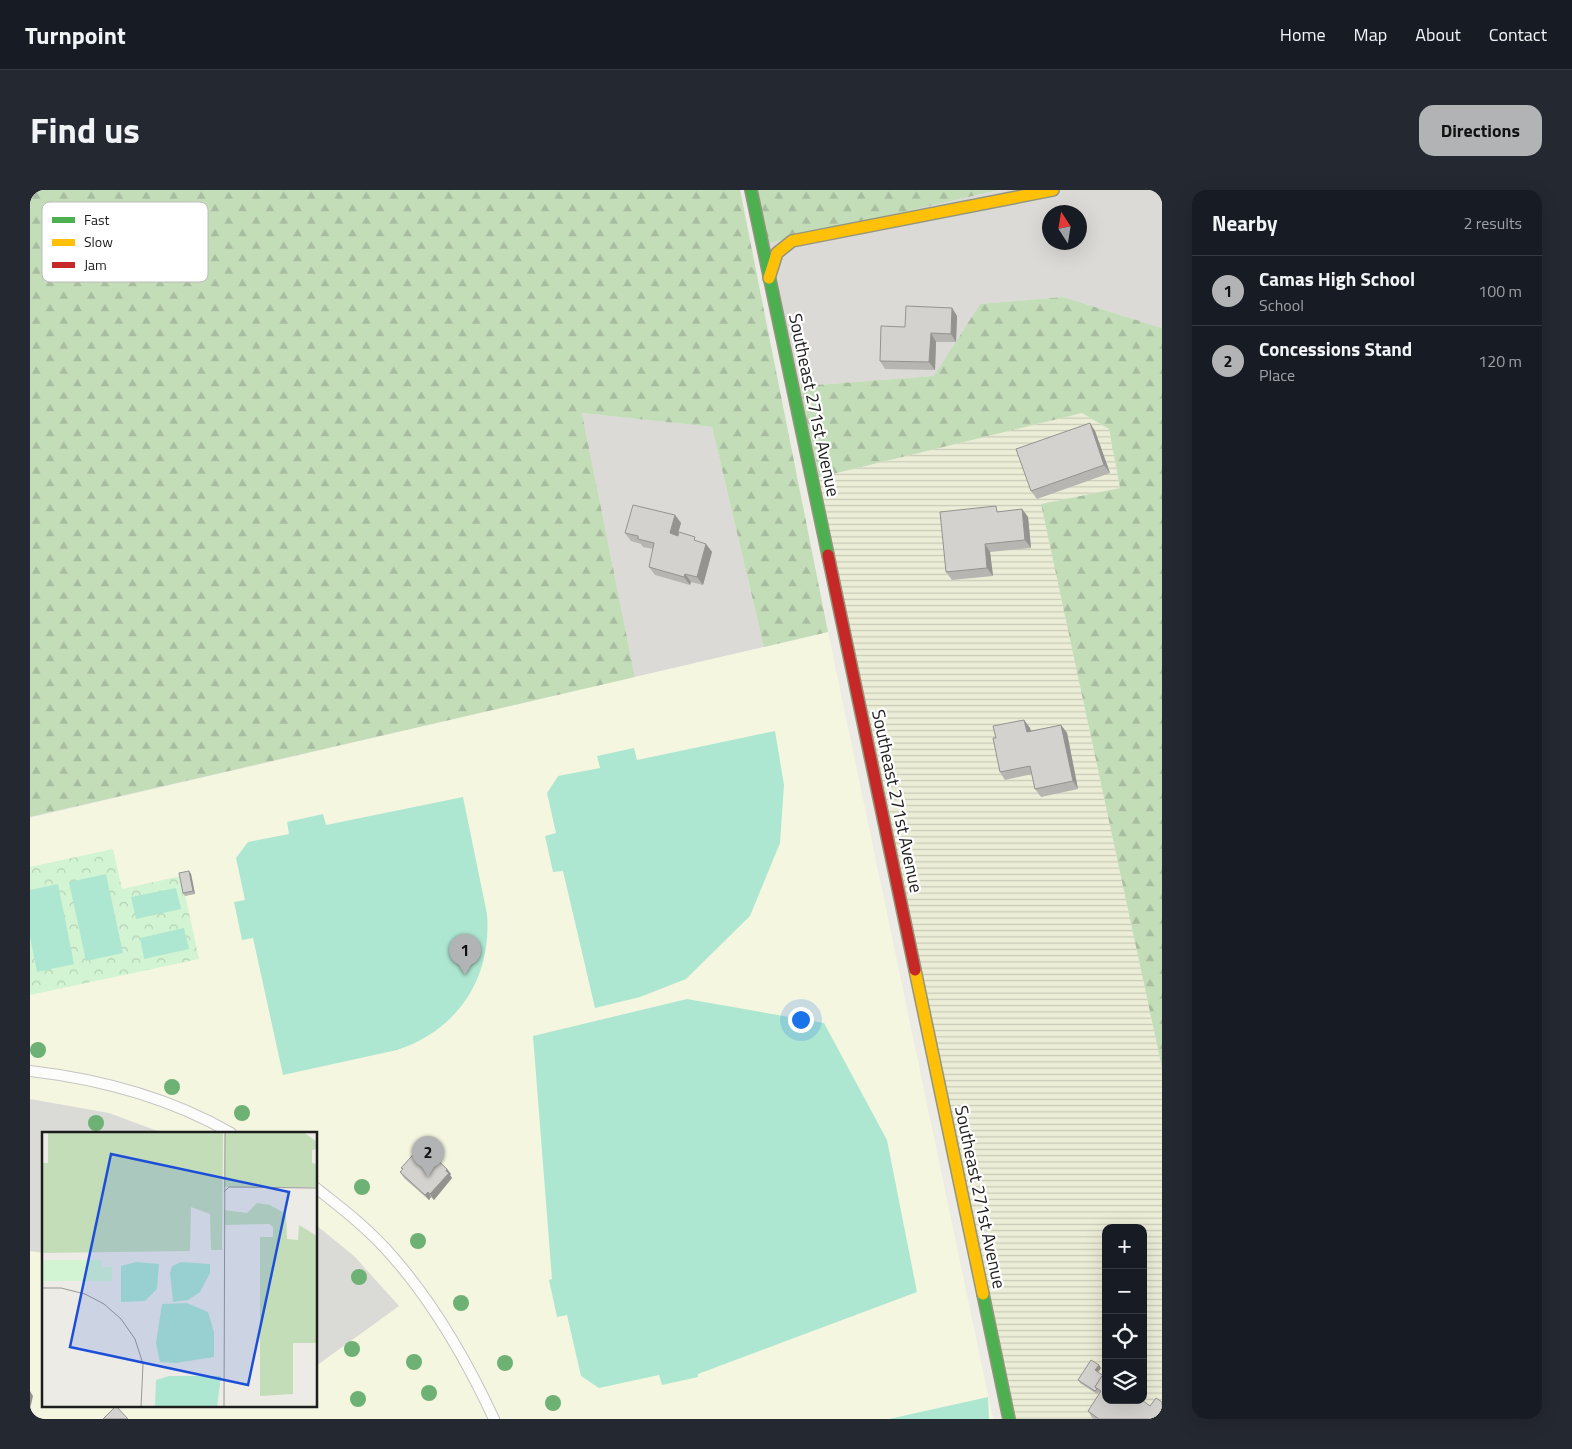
<!DOCTYPE html>
<meta charset="utf-8">
<style>
body{margin:0;font-family:"Titillium Web",sans-serif;background:#242831;color:#f1f3f6}
.controls{position:absolute;right:15px;bottom:15px;display:grid;overflow:hidden;border-radius:10px;box-shadow:0 5px 20px #0002}
.controls button{width:45px;height:45px;display:grid;place-items:center;padding:0;border:0;border-bottom:1px solid #363941;background:#171b24;color:#f1f3f6;font:25px sans-serif}
.compass{position:absolute;left:1012px;top:15px;width:45px;height:45px;border-radius:50%;background:#171b24;box-shadow:0 5px 20px #0002;rotate:348deg}
.you{position:absolute;left:770px;top:829px;width:18px;height:18px;margin:-12px;border:4px solid #fff;border-radius:50%;background:#1a73e8;box-shadow:0 0 0 8px #1a73e833}
.badge{display:grid;place-items:center;width:32px;height:32px;border-radius:50%;background:#b2b3b4;color:#111;font-size:16px;font-weight:700}
.pin{position:absolute;translate:-50% -41px;filter:drop-shadow(0 1px 2px #0008)}
.pin::after{content:'';position:absolute;top:26px;width:18px;height:15px;background:inherit;clip-path:polygon(0 0,100% 0,50% 100%)}
.list{margin:0;padding:0;list-style:none}
h2{display:flex;justify-content:space-between;align-items:center;height:65px;margin:0;padding:0 20px;font-size:21px}
h2 small{font-size:16px;font-weight:400;color:#9ea1a6}
.list li{display:grid;grid-template-columns:32px 1fr auto;gap:15px;align-items:center;box-sizing:border-box;height:70px;padding:0 20px;border-top:1px solid #363941}
.list b{display:block;font-size:19px;white-space:nowrap}
.list p{margin:0;font-size:16px;white-space:nowrap;color:#9ea1a6}
.list em{font-size:16px;font-style:normal;color:#9ea1a6}
.icon{flex:none;width:28px;height:28px;fill:none;stroke:currentColor;stroke-width:2;stroke-linecap:round;stroke-linejoin:round}
.map{position:relative;flex:none;width:1132px;height:1229px;overflow:hidden;border-radius:15px}
header{display:flex;align-items:center;gap:30px;box-sizing:border-box;height:70px;padding:0 25px;background:#171b24;border-bottom:1px solid #363941}
header strong{font-size:24px}
nav{display:flex;gap:28px;margin-inline-start:auto;font-size:18px}
.intro{display:flex;align-items:center;justify-content:space-between;box-sizing:border-box;height:120px;padding:0 30px}
h1{margin:0;font-size:35px}
.button{padding:12px 22px;border-radius:15px;background:#b2b3b4;color:#111;font-size:18px;font-weight:700}
main{display:flex;gap:30px;padding:0 30px}
aside{flex:1;background:#171b24;border-radius:15px;box-shadow:0 5px 20px #0002}
.map>svg:first-child{display:block}
</style>
<header>
<strong>Turnpoint</strong>
<nav><a>Home</a><a>Map</a><a>About</a><a>Contact</a></nav>
</header>
<div class="intro"><h1>Find us</h1><a class="button">Directions</a></div>
<main>
<div class="map">
<svg width="1132" height="1229" viewBox="0 0 1132 1229">
<defs>
<pattern id="farmland-rules" width="6" height="5" patternUnits="userSpaceOnUse" patternTransform="scale(1.25)"><rect width="6" height="5" fill="#ebedd7"/><path d="M0 2.5h6" fill="none" stroke="#c9cbb8"/></pattern>
<pattern id="forest-firs" width="22" height="20" patternUnits="userSpaceOnUse" patternTransform="scale(1.25)"><rect width="22" height="20" fill="#c4ddb9"/><path d="M5 1l3.5 6h-7zM16 11l3.5 6h-7z" fill="#a8bd9f"/></pattern>
<pattern id="park-crowns" width="20" height="18" patternUnits="userSpaceOnUse" patternTransform="scale(1.25)"><rect width="20" height="18" fill="#d2f4d3"/><path d="M2 6a3 3 0 1 1 6 0M12 15a3 3 0 1 1 6 0" fill="none" stroke="#b4d1b5"/></pattern>
</defs>
<rect width="100%" height="100%" fill="#ecebe5"/>
<g fill="#dbdad7" fill-rule="evenodd">
<path d="M 969,0 L 1132,0 L 1132,138 L 1033,107 L 950,114 L 905,186 L 760,197 L 731,55 ZM 1019,22 L 1050,22 L 1050,52 L 1019,52 Z"/>
<polygon points="552,223 682,237 734,457 605,487"/>
</g>
<path fill="#f5f6e0" fill-rule="evenodd" d="M 798,442 L 963,1229 L 0,1229 L 0,628 ZM 14,943 L 286,943 L 286,1215 L 14,1215 Z"/>
<path fill="url(#farmland-rules)" fill-rule="evenodd" d="M 1052,223 L 1079,239 L 1090,298 L 1011,314 L 1132,878 L 1132,1229 L 982,1229 L 778,290 ZM 1076,1038 L 1113,1038 L 1113,1210 L 1076,1210 Z"/>
<g fill="url(#forest-firs)">
<polygon points="0,0 710,0 798,442 734,457 682,237 552,223 605,487 0,627"/>
<polygon points="720,0 969,0 731,55"/>
<polygon points="1033,107 1132,138 1132,878 1011,314 1090,298 1079,239 1052,223 778,290 760,197 904,186 950,114"/>
</g>
<polygon fill="url(#park-crowns)" points="83,659 92,699 151,686 169,769 0,805 0,677"/>
<g fill="#aee7d1">
<polygon points="745,541 754,595 750,653 720,726 656,789 610,807 565,818 533,681 523,682 515,646 526,643 517,603 528,586 570,578 567,566 604,558 607,570"/>
<path d="M 433,607 L 457,724 C 462,788 428,840 367,860 L 253,885 L 223,748 L 212,750 L 204,712 L 215,710 L 206,668 L 218,652 L 259,644 L 257,632 L 293,624 L 296,635 Z"/>
<polygon points="76,684 93,763 56,771 39,692"/>
<polygon points="28,694 44,774 7,782 0,747 0,700"/>
<polygon points="146,698 151,719 106,729 101,707"/>
<polygon points="154,738 159,759 114,769 110,748"/>
<polygon points="657,809 794,833 857,950 887,1102 668,1184 668,1187 632,1195 629,1185 569,1198 551,1186 537,1125 527,1127 519,1090 522,1089 503,846"/>
<polygon points="958,1207 959,1229 859,1229"/>
</g>
<g fill="#dadad7">
<polygon points="0,909 79,923 133,943 14,943 14,1063 0,1061"/>
<polygon points="286,1035 324,1066 369,1116 286,1176"/>
</g>
<g fill="none" stroke-linecap="round" stroke-linejoin="round">
<defs>
<g id="lane">
<path d="M 0,881 C 69,889 140,908 201,943"/>
<path d="M 286,998 C 313,1019 341,1041 363,1067 C 405,1115 437,1171 464,1229"/>
</g>
<g id="fast">
<polyline points="721,0 798,365"/>
<polyline points="953,1104 979,1229"/>
</g>
<g id="slow">
<polyline points="739,88 747,63 762,51 1023,0"/>
<polyline points="885,780 953,1104"/>
</g>
<polyline id="jam" points="798,365 885,780"/>
</defs>
<use href="#lane" stroke="#c4c4c1" stroke-width="12"/>
<use href="#fast" stroke="#93967c" stroke-width="14"/>
<use href="#slow" stroke="#93967c" stroke-width="14"/>
<use href="#jam" stroke="#93967c" stroke-width="14"/>
<use href="#lane" stroke="#fcfcfb" stroke-width="10"/>
<use href="#fast" stroke="#4caf50" stroke-width="11"/>
<use href="#slow" stroke="#ffc107" stroke-width="11"/>
<use href="#jam" stroke="#c62828" stroke-width="11"/>
</g>
<g fill="#6db174">
<circle cx="8" cy="860" r="8"/>
<circle cx="142" cy="897" r="8"/>
<circle cx="212" cy="923" r="8"/>
<circle cx="66" cy="933" r="8"/>
<circle cx="332" cy="997" r="8"/>
<circle cx="388" cy="1051" r="8"/>
<circle cx="329" cy="1087" r="8"/>
<circle cx="431" cy="1113" r="8"/>
<circle cx="322" cy="1159" r="8"/>
<circle cx="384" cy="1172" r="8"/>
<circle cx="475" cy="1173" r="8"/>
<circle cx="399" cy="1203" r="8"/>
<circle cx="328" cy="1209" r="8"/>
<circle cx="523" cy="1213" r="8"/>
</g>
<g fill="#b6b5b1">
<polygon points="922,118 927,126 926,152 906,152 905,180 855,179 850,171 875,137"/>
<polygon points="1065,241 1080,283 1007,309 1001,301"/>
<polygon points="992,319 998,327 1001,358 960,362 963,386 922,390 916,382 970,322"/>
<polygon points="645,325 651,333 647,346 676,354 682,362 673,395 661,392 660,395 625,385 619,377 623,359 613,357 611,354 601,351 595,343"/>
<polygon points="994,530 1000,538 1001,541 1031,535 1037,543 1048,599 1011,607 1005,599 1002,584 975,590 970,582 966,548"/>
<polygon points="159,681 161,684 165,704 155,706 153,703"/>
<polygon points="371,978 417,979 421,984 420,985 422,988 404,1010 401,1007 399,1010 374,988 370,982 373,980"/>
<polygon points="1069,1175 1071,1178 1068,1182 1132,1229 1063,1229 1058,1221 1070,1204 1069,1202 1067,1204 1050,1193 1048,1190"/>
</g>
<g fill="#949390">
<polygon points="922,118 927,126 926,152 921,144"/>
<polygon points="901,143 906,152 905,180 899,172"/>
<polygon points="1060,233 1065,241 1080,283 1074,275"/>
<polygon points="992,319 998,327 1001,358 995,350"/>
<polygon points="645,325 651,333 646,351 640,343"/>
<polygon points="676,354 682,362 673,395 667,387"/>
<polygon points="955,354 960,362 963,386 957,378"/>
<polygon points="655,384 661,392 660,395 654,387"/>
<polygon points="994,530 1000,538 1003,550 997,542"/>
<polygon points="1031,535 1037,543 1048,599 1043,591"/>
<polygon points="159,681 161,684 165,704 163,701"/>
<polygon points="417,979 421,984 420,985 422,988 404,1010 400,1004"/>
<polygon points="398,1002 401,1007 399,1010 395,1005"/>
<polygon points="1069,1175 1071,1178 1067,1183 1065,1180"/>
<polygon points="0,1201 3,1206 0,1219"/>
</g>
<g fill="#d4d2ce" stroke="#949390">
<polygon points="876,116 922,118 921,144 901,143 899,172 850,171 851,136 875,137"/>
<polygon points="1060,233 1074,275 1001,301 986,259"/>
<polygon points="603,315 645,325 640,343 648,346 649,342 665,347 664,350 676,354 667,387 655,384 654,387 619,377 624,353 608,349 608,346 595,343"/>
<polygon points="966,316 967,322 992,319 995,350 955,354 957,378 916,382 910,322"/>
<polygon points="994,530 997,542 1031,535 1043,591 1005,599 1000,576 970,582 963,548 966,548 963,536"/>
<polygon points="159,681 163,701 153,703 149,683"/>
<polygon points="390,957 392,958 393,957 417,979 416,981 419,983 400,1004 398,1002 395,1005 370,982 373,979 371,978"/>
<polygon points="1061,1170 1069,1175 1065,1180 1075,1187 1072,1186 1065,1197 1067,1199 1065,1201 1048,1190"/>
<polygon points="1072,1186 1076,1188 1076,1210 1112,1210 1120,1216 1126,1208 1132,1212 1132,1229 1069,1229 1058,1221 1071,1201 1065,1197"/>
<polygon points="86,1216 98,1229 73,1229"/>
</g>
<g text-anchor="middle" stroke-width="4.5" stroke-linejoin="round" paint-order="stroke">
<g font-size="18" fill="#1d1d1d" stroke="#fff">
<text transform="translate(784 215) rotate(78)" y="6">Southeast 271st Avenue</text>
<text transform="translate(867 611) rotate(78)" y="6">Southeast 271st Avenue</text>
<text transform="translate(950 1007) rotate(78)" y="6">Southeast 271st Avenue</text>
</g>
</g>
<g transform="translate(12 942)">
<rect width="275" height="275" fill="#ecebe5"/>
<path d="M 6,0 L 181,0 L 180,118 L 169,118 L 168,82 L 149,75 L 148,119 L 0,121 L 0,31 L 6,31 ZM 183,0 L 261,0 L 275,10 L 275,17 L 270,18 L 270,31 L 275,32 L 275,55 L 182,55 ZM 215,71 L 228,73 L 244,82 L 245,107 L 256,108 L 257,93 L 275,104 L 275,211 L 251,211 L 251,262 L 218,264 L 218,105 L 231,105 L 231,95 L 227,92 L 182,93 L 182,78 L 205,81 Z" fill="#c4ddb9"/>
<path d="M 0,128 L 60,128 L 60,135 L 70,135 L 70,149 L 0,149 Z" fill="#d2f4d3"/>
<path d="M 94,130 L 117,132 L 115,157 L 103,169 L 79,170 L 79,134 ZM 139,130 L 168,132 L 168,141 L 158,160 L 146,168 L 131,170 L 128,141 L 130,134 ZM 145,171 L 166,180 L 172,200 L 172,225 L 134,231 L 118,230 L 114,211 L 120,172 ZM 127,244 L 179,244 L 175,275 L 113,275 L 114,248 Z" fill="#aee7d1"/>
<path fill="none" stroke="#999995" stroke-width="1" d="M 182,60 L 187,55 L 275,56M 0,156 L 19,156 L 43,162 L 62,172 L 79,187 L 93,207 L 101,232 L 99,275M 182,275 L 183,0"/>
<path fill="#1d4ed8" fill-opacity="0.15" stroke="#1d4ed8" stroke-width="2.5" d="M 69,22 L 247,60 L 206,253 L 28,215 Z"/>
<rect width="275" height="275" fill="none" stroke="#1d1d1d" stroke-width="2.5"/>
</g>
<rect x="12" y="12" width="166" height="80" rx="8" fill="#fff" stroke="#bbb" stroke-width="1"/>
<rect x="22" y="27" width="23" height="6" fill="#4caf50"/>
<rect x="22" y="49" width="23" height="7" fill="#ffc107"/>
<rect x="22" y="72" width="23" height="6" fill="#c62828"/>
<g font-size="14" fill="#1d1d1d">
<text x="54" y="35">Fast</text>
<text x="54" y="57">Slow</text>
<text x="54" y="80">Jam</text>
</g>
</svg>
<div class="controls">
<button>+</button>
<button>−</button>
<button><svg class="icon" aria-label="locate" viewBox="0 0 24 24"><circle cx="12" cy="12" r="6"/><path d="M12 2v4M12 18v4M2 12h4M18 12h4"/></svg></button>
<button><svg class="icon" aria-label="layers" viewBox="0 0 24 24"><path d="M12 4l9 5-9 5-9-5zM3 14l9 5 9-5"/></svg></button>
</div>
<svg class="compass" viewBox="-18 -18 36 36"><path d="M0-13l5 13h-10z" fill="#e53935"/><path d="M0 13l5-13h-10z" fill="#9ea1a6"/></svg>
<div class="you"></div>
<div class="pin badge" style="left:435px;top:785px">1</div>
<div class="pin badge" style="left:398px;top:987px">2</div>
</div>
<aside>
<h2>Nearby<small>2 results</small></h2>
<ul class="list">
<li><span class="badge">1</span><div><b>Camas High School</b><p>School</p></div><em>100 m</em></li>
<li><span class="badge">2</span><div><b>Concessions Stand</b><p>Place</p></div><em>120 m</em></li>
</ul>
</aside>
</main>
